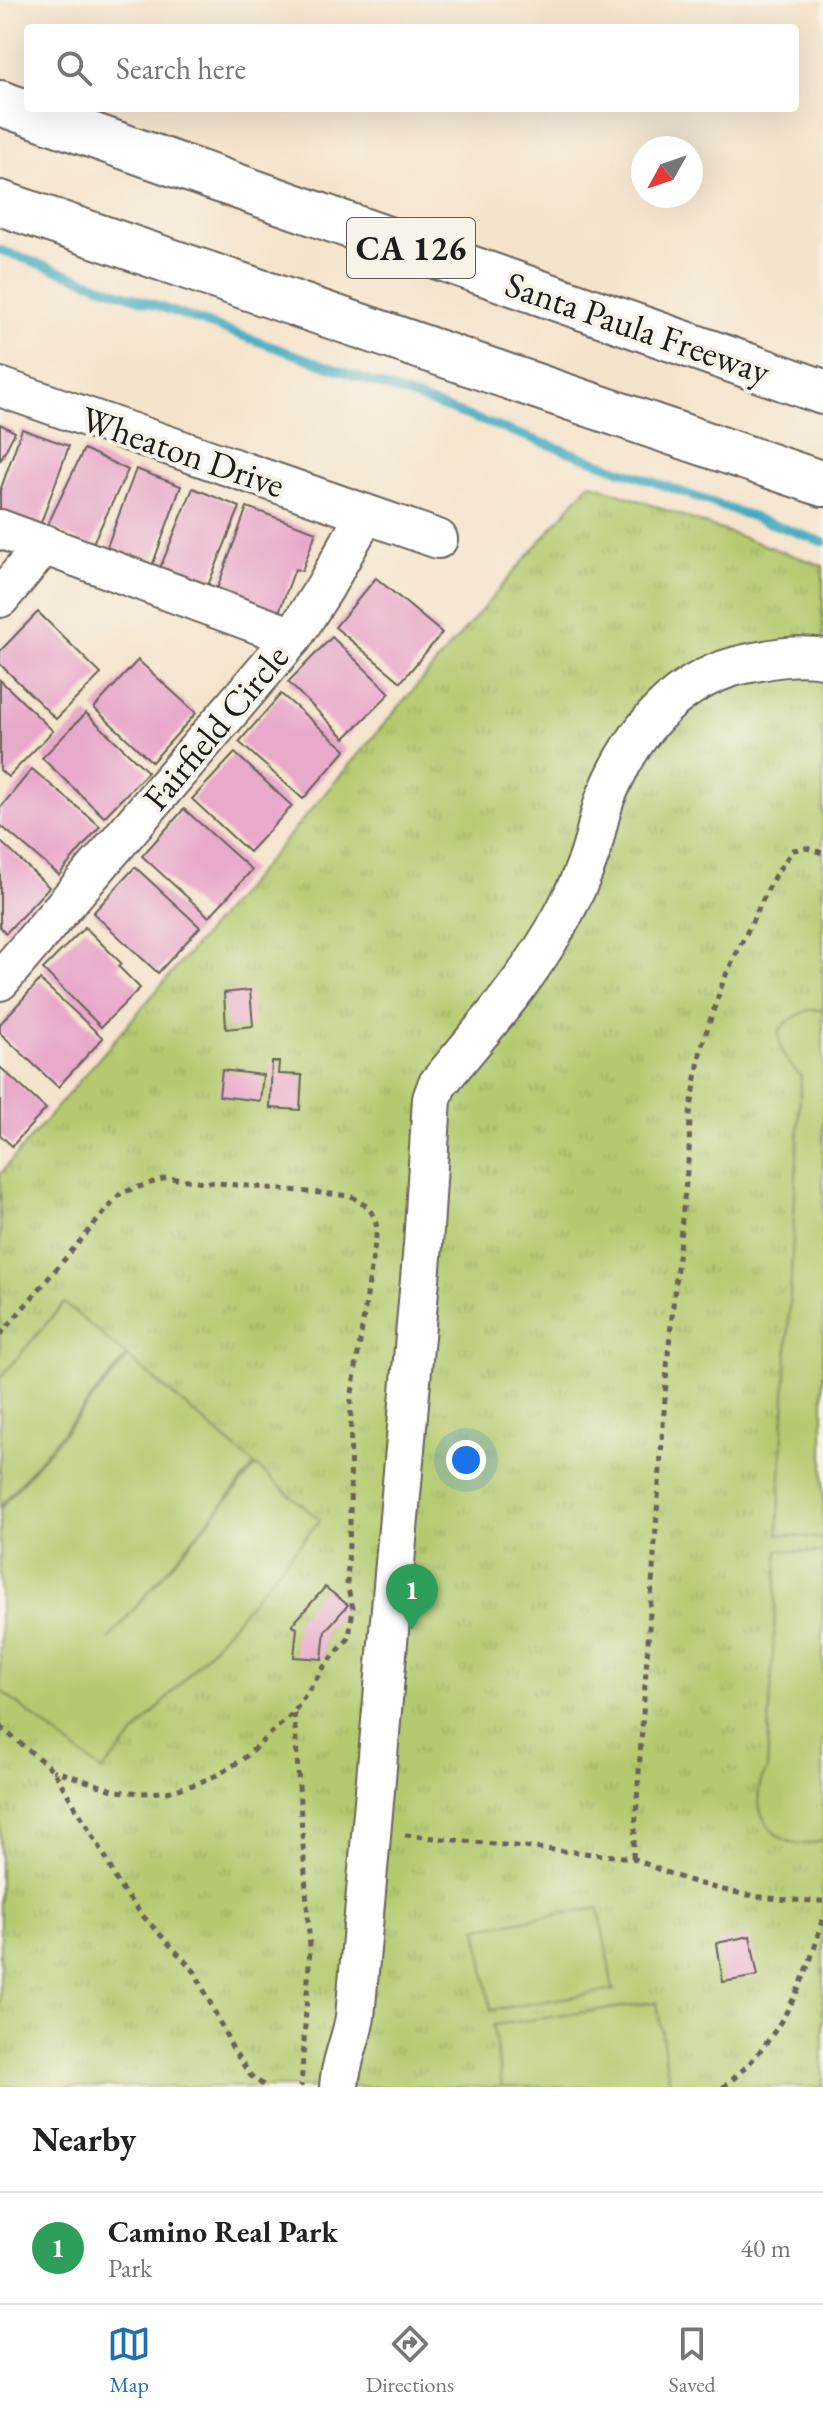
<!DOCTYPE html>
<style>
body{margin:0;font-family:"EB Garamond",serif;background:#f6f6f6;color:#222}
.compass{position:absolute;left:631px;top:136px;width:72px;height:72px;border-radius:50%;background:#fff;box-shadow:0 8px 32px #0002;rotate:230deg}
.you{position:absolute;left:466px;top:1460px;width:28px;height:28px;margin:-20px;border:6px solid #fff;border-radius:50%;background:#1a73e8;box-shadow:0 0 0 12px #1a73e833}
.badge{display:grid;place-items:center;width:52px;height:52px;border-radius:50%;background:#1f6fb2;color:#fff;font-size:26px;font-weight:700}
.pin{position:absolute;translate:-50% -66px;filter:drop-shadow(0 2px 4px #0008)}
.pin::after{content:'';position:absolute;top:42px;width:28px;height:24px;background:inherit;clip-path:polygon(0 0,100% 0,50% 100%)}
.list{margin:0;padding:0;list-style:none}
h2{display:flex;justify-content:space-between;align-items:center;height:104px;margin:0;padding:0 32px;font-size:34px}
h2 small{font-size:26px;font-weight:400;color:#767676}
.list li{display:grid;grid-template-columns:52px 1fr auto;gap:24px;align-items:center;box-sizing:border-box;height:112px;padding:0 32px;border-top:2px solid #e0e0e0}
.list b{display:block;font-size:30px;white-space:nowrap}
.list p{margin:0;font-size:26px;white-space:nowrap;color:#767676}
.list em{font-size:26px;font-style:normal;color:#767676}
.icon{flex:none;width:44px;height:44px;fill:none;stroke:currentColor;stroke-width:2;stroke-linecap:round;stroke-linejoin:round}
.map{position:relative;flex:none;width:823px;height:2087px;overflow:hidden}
.search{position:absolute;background:#fff;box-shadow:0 8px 32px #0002;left:24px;right:24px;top:24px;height:88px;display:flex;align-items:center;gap:20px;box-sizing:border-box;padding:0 28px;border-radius:8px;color:#767676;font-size:30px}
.sheet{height:216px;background:#fff}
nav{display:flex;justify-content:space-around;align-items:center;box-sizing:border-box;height:112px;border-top:2px solid #e0e0e0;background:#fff;font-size:22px;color:#767676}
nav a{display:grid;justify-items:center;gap:4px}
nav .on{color:#1f6fb2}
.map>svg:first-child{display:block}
</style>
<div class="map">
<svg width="823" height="2087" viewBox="0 0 823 2087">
<defs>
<pattern id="park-tufts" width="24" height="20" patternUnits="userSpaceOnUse" patternTransform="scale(2)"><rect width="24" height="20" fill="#b5ca6f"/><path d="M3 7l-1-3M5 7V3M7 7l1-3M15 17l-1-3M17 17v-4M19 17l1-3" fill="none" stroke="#9bad60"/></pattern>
</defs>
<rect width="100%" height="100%" fill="#f7f3e8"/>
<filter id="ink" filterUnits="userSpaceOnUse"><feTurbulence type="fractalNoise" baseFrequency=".0125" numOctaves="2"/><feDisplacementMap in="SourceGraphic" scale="16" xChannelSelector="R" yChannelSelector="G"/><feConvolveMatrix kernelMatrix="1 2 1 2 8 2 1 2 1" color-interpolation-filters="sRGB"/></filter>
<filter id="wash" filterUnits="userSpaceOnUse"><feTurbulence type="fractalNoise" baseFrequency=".006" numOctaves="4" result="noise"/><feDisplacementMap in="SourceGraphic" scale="32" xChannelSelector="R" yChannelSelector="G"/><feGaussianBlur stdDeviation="1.8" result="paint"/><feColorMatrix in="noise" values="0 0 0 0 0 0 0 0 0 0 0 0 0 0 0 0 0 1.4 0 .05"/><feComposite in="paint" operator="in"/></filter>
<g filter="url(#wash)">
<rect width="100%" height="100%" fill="#f5e4cc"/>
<polygon fill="url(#park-tufts)" stroke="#687346" stroke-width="2" points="590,483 823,566 823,2087 0,2087 0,1174"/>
<g fill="#b5ca6f" stroke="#687346" stroke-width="2">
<path d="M 808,1010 L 823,1010 L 823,1539 L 778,1534 L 801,1076 C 786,1062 779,1052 779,1031 L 787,1022 Z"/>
<polygon points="64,1303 127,1356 0,1507 0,1378"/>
<polygon points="128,1357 255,1465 109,1639 256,1466 320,1520 212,1648 102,1771 0,1690 0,1509"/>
<path d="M 778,1550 L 823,1553 L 823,1840 C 779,1859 741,1808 767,1770 Z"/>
<polygon points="599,1908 613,1990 491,2010 477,1928"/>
<polygon points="657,2002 669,2082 632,2087 502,2087 493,2025"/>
</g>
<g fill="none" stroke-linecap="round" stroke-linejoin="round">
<polyline stroke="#3ea9be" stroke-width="9" points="0,250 823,542"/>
</g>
<g id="blocks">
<g fill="#e8a9ca">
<polygon points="0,424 15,432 0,461"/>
<polygon points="22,429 69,446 39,528 0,514 0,491"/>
<polygon points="84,449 128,470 91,547 47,526"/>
<polygon points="136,469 181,486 151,569 105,552"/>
<polygon points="193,488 240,507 207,588 160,568"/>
<polygon points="247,507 316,532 302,571 295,569 279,612 217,589"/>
<polygon points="376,578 442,633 401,682 335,627"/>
<polygon points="38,612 101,674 56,719 0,664 0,651"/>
<polygon points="332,637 390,693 345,738 288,682"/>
<polygon points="138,660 196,713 152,762 94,708"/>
<polygon points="0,680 53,731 8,777 0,770"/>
<polygon points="281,694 346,750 303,799 239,742"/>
<polygon points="86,713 148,772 104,817 42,758"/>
<polygon points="235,753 292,806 249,852 192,799"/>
<polygon points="32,769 100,826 59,875 0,825 0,808"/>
<polygon points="184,809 252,870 209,917 142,856"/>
<polygon points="0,841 49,887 6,933 0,927"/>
<polygon points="135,867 200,927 158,973 93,913"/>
<polygon points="85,927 121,963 118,966 140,988 101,1027 43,969"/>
<polygon points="40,980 103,1038 58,1087 0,1033 0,1024"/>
<polygon points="250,990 253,1026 226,1029 224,993"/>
<polygon points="272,1062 279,1062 278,1074 302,1075 300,1110 270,1108"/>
<polygon points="0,1067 46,1109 12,1146 0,1135"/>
<polygon points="222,1070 263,1075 260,1101 219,1096"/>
<polygon points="325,1587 348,1605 325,1631 322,1659 294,1657 297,1628 292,1625"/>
<polygon points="750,1936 758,1976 723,1982 717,1943"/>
</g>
</g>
</g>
<g filter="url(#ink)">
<use href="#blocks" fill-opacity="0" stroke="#68625a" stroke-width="2"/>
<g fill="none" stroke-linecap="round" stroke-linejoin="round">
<defs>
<g id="minor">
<polyline points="0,387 438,539"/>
<polyline points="0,529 293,637"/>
<polyline points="0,598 45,544"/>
<polyline points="0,981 293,637 325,587 365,515"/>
<path d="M 339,2087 C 340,2062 351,2042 355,2017 L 423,1245 L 432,1099 L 437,1085 C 482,1030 529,979 563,915 C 573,896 583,874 590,854 C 596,835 599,814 606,796 C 633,732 675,679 745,664 C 769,659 798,653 823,658"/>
</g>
<g id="highway">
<polyline points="0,103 823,392"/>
<polyline points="0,203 823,484"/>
</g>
</defs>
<use href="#minor" stroke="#68625a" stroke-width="42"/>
<use href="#highway" stroke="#68625a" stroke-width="48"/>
<g stroke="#68625a" stroke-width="5" stroke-dasharray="6 6" stroke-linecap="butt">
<path d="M 0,1335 L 121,1193 L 166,1178 L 351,1196 C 367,1205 375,1211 377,1230 L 351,1400 L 350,1523 L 347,1585 L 353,1608 L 349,1638 L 324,1667 L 294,1712 L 242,1760 L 217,1775 L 193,1785 L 167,1792 L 142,1793 L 116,1791 L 53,1770"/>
<polyline points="294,1713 310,1948 301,2087"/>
<polyline points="0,1727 53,1770 104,1854 119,1886 143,1916 195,1972 233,2049 251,2076 266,2087"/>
<path d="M 405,1835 L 633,1858 C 694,1887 755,1901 823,1901"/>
<polyline points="633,1858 668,1354 689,1152 690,1114 701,1048 724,979 775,875 793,850 806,848 823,853"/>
<path d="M 723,2087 C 775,2048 808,1980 823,1918"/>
</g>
<use href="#minor" stroke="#fff" stroke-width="38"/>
<use href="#highway" stroke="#fff" stroke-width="44"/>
</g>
</g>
<g text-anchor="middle" stroke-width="8" stroke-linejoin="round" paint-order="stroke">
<rect fill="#f7f3e8" stroke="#5e5c59" stroke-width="2" x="347" y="218" width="128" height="60" rx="6"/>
<g font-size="34" font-weight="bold" fill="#1c1c1c">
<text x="411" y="260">CA 126</text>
</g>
<g font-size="36" fill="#1c1c1c" stroke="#f7f3e8">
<text transform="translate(638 327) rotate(19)" y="13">Santa Paula Freeway</text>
<text transform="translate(183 451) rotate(19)" y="13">Wheaton Drive</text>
<text transform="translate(215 727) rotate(-50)" y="13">Fairfield Circle</text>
</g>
</g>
</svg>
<svg class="compass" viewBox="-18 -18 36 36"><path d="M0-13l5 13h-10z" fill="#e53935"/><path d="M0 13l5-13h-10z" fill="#767676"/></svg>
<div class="you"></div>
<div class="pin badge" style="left:412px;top:1630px;background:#2e9e5b">1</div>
<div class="search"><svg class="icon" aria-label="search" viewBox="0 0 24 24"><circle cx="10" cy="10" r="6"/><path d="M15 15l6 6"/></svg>Search here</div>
</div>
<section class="sheet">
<h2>Nearby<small></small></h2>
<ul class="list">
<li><span class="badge" style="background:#2e9e5b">1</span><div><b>Camino Real Park</b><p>Park</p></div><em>40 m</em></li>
</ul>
</section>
<nav>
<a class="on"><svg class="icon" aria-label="map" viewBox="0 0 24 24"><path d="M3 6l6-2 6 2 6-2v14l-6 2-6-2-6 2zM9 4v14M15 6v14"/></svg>Map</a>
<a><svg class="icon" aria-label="directions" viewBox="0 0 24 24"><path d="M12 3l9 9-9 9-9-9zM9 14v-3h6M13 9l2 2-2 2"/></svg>Directions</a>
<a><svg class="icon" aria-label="saved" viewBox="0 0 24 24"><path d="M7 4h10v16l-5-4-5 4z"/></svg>Saved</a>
</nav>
